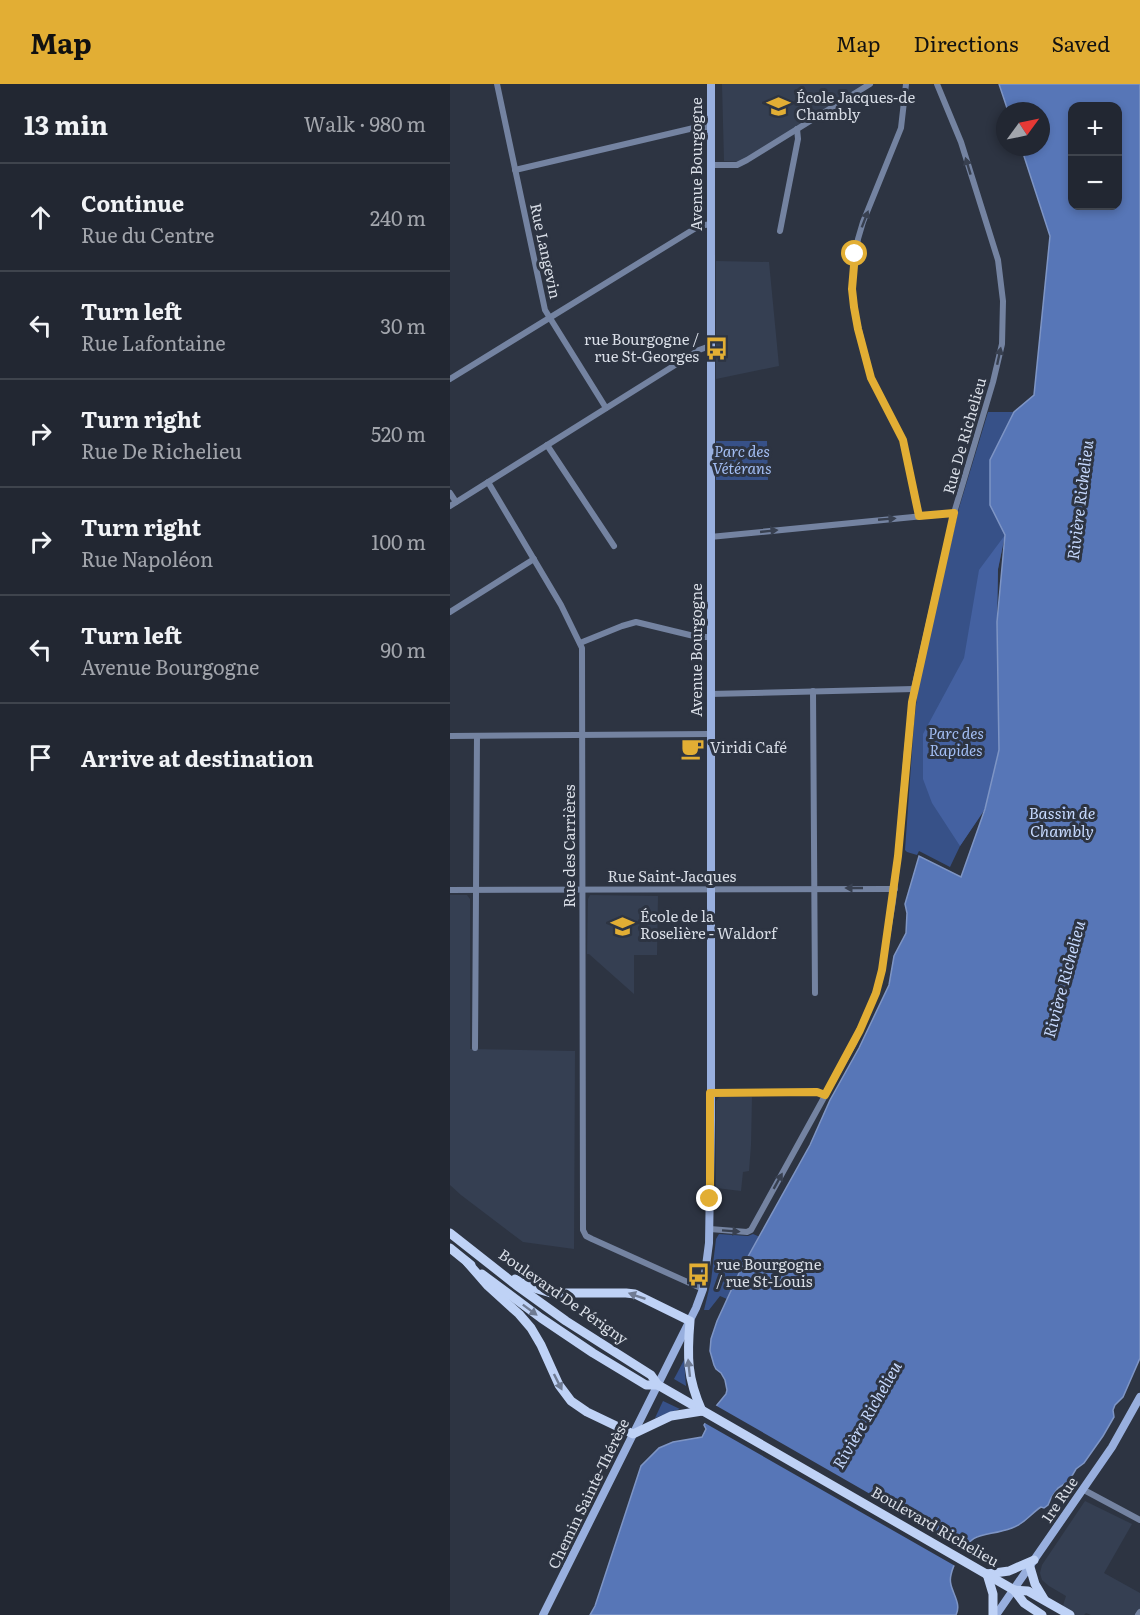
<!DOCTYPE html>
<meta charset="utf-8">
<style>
body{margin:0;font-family:Literata,serif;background:#2a2f3a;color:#f1f3f6}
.controls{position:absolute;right:18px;top:18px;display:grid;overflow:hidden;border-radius:12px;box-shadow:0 3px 9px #0003}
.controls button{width:54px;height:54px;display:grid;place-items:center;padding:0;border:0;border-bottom:2px solid #3f444d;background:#222732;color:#f1f3f6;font:30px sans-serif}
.compass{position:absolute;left:546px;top:18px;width:54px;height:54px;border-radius:50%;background:#222732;box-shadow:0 3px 9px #0003;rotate:57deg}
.stop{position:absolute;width:18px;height:18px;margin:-14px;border:4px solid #e2ae34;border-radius:50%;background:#fff}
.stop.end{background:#e2ae34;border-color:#fff;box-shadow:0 2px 6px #0008}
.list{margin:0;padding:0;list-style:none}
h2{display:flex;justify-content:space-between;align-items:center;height:78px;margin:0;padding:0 24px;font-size:26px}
h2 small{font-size:20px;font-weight:400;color:#a2a5ac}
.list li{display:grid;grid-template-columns:39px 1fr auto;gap:18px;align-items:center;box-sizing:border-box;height:108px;padding:0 24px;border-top:2px solid #3f444d}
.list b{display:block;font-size:22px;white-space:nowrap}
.list p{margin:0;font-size:20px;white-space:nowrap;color:#a2a5ac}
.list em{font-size:20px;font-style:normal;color:#a2a5ac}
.icon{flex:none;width:33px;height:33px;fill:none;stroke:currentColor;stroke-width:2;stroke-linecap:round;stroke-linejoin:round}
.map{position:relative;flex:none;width:690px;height:1531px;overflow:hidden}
header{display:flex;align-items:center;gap:36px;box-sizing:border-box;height:84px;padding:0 30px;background:#e2ae34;color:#111}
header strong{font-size:28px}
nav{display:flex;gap:33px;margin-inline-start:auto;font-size:21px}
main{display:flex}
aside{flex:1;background:#222732}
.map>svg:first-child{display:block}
</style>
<header>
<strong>Map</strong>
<nav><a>Map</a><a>Directions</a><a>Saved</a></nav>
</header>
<main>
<aside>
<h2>13 min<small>Walk · 980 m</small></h2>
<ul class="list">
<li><svg class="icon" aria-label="ahead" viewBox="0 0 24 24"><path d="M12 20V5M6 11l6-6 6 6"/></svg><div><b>Continue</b><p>Rue du Centre</p></div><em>240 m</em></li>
<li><svg class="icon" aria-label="left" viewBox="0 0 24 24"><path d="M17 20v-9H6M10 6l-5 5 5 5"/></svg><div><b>Turn left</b><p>Rue Lafontaine</p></div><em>30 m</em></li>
<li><svg class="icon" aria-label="right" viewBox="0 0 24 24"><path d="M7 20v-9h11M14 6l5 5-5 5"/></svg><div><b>Turn right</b><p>Rue De Richelieu</p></div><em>520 m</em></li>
<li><svg class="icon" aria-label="right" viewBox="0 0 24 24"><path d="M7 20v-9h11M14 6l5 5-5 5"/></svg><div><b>Turn right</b><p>Rue Napoléon</p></div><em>100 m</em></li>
<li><svg class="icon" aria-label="left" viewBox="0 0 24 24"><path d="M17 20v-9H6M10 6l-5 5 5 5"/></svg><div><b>Turn left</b><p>Avenue Bourgogne</p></div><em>90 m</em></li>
<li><svg class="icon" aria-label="arrive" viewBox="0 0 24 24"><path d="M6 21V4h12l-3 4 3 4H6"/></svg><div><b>Arrive at destination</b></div></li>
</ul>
</aside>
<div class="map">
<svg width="690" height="1531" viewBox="0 0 690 1531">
<rect width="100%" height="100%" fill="#2d3442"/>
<g fill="#353f52">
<polygon points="272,0 420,0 292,78 274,77"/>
<polygon points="266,177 319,178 329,282 266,295"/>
<polygon points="0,811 17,811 20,815 20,965 125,967 124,1165 73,1158 11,1111 0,1101"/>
<polygon points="140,811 208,812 207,871 184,871 184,910 139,870 137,870 138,815"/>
<polygon points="270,1012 302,1013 301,1061 299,1087 293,1088 291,1107 266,1104 266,1017"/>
<polygon points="635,1417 682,1440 654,1489 690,1509 690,1531 641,1531 636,1529 634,1531 610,1531 616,1512 599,1502 592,1496 590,1489 592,1481"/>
</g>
<g fill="#375188">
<polygon points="538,328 564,328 540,376 540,420 555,451 548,485 547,538 535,725 510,762 500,783 469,767 467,771 457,768 455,766 464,639 469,596 509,424"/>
<polygon points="266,357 317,357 318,396 266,396"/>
<polygon points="269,1150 298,1152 303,1150 310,1153 277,1215 270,1212 259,1226 254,1226 261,1197 266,1155"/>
<polygon points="234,1276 236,1302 224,1295"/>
<polygon points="213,1317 230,1325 205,1334"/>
</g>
<polygon fill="#4461a1" points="555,451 548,485 547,538 549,666 535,725 510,762 482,719 473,695 473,650 514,574 529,486"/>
<path fill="#5776b7" stroke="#7e95c5" stroke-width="1.5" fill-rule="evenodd" d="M 549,0 L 690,0 L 690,1274 L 673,1313 L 665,1321 L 663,1326 L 664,1333 L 653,1352 L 634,1379 L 626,1385 L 619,1397 L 608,1404 L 601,1414 L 598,1421 L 594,1424 L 591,1423 C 580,1430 576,1439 562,1444 C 535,1454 524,1444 508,1474 C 505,1479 502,1485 501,1491 C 497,1505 513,1517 506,1531 L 140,1531 L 145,1522 L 191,1382 L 209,1364 L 223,1358 L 252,1353 L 256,1345 L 254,1341 L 267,1321 L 276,1310 L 277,1306 L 275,1296 L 271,1289 L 266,1285 L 264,1281 L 260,1267 L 261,1255 L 267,1237 L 290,1187 L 360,1061 L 380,1016 L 409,964 L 439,901 L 444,872 L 456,849 L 457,829 L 455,820 L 469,772 L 511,793 L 535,725 L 549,666 L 547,538 L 555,451 L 540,421 L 540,376 L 564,328 L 584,311 L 600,152 L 571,63 L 591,63 L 591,27 L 558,27 ZM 622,22 L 668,22 L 668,122 L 622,122 Z"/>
<polygon fill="#2d3442" points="266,1317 265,1321 516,1465 507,1483 253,1338"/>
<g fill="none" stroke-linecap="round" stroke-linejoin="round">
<g stroke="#7483a1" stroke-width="6">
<polyline points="47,0 95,226 156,324"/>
<polyline points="456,0 451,44 413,138 408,155 404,182 402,205 406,234 420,291 453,356 469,432"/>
<polyline points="261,81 287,81 297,76 420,0"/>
<polyline points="65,86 248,43 261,43"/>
<polyline points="330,147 348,55 347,45"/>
<polyline points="0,295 249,142 261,140"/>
<polyline points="97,361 164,462"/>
<polyline points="38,398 111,521 132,564 133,1146 136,1152 142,1155 253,1205"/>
<polyline points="0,409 6,418"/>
<polyline points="0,422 249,266 260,262"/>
<polyline points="260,453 504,429"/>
<polyline points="0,528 84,475"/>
<polyline points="130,559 172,542 186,538 248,553 260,553"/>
<polyline points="363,607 365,909"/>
<polyline points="260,610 464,605"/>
<polyline points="0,652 260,650"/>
<polyline points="0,806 445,805"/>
<polyline points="25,964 27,652"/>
<polyline points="260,1009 367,1008 375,1011"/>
<polyline points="260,1145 297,1148 301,1146 404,959 422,918 430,896 443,817 448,772 457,666 464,605 504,429 543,298 552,260 553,217 548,176 511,58 487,0"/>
<polyline points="634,1406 690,1436"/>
<polyline points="688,1531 690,1528"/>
</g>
<g stroke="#98afde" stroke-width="8">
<polyline points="93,1531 246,1224 253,1205 259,1159 261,1036 261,0"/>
<polyline points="546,1531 662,1363 690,1313"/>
</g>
<g stroke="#bfd2f6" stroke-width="9">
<polyline points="0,1149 66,1201 116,1237 201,1291 208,1301 564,1506 574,1519 592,1531"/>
<polyline points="0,1164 21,1181"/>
<polyline points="17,1178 38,1202 69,1230 81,1244 91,1261 109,1301 121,1317 137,1328 183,1350 221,1332 252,1327"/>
<polyline points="32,1190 91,1234 143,1269 196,1301 208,1301"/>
<path d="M 65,1195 L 84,1204 L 101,1209 L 176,1209 L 185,1210 L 240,1237 C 237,1272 237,1294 252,1327"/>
<polyline points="580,1483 585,1500 594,1515"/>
<polyline points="537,1490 559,1487 584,1476"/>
<polyline points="537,1490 543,1510 543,1531"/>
<polyline points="564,1506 578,1507 620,1531"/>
</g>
</g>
<defs><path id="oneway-solid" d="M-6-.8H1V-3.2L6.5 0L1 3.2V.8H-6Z" transform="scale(1.5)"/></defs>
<g fill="#384050">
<use href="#oneway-solid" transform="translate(518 82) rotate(-107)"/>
<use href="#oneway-solid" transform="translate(415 135) rotate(-69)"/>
<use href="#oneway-solid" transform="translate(549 272) rotate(-78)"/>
<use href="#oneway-solid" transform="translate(437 435) rotate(-5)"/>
<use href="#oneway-solid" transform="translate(319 447) rotate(-6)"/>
<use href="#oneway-solid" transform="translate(404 804) rotate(180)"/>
<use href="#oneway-solid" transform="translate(328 1097) rotate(-61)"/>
<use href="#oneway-solid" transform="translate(281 1147) rotate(4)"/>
</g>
<g fill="#6f7b93">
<use href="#oneway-solid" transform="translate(187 1212) rotate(-161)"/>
<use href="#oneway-solid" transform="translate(80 1226) rotate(37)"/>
<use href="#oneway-solid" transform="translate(239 1284) rotate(-96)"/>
<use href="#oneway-solid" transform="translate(108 1298) rotate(63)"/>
</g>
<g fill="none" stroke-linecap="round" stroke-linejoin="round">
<polyline stroke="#e2ae34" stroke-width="8" points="260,1115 260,1009 367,1008 375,1011 410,946 426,909 432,886 448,772 462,618 504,429 469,432 453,356 421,294 408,245 404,223 402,205 405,170"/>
</g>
<defs>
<symbol id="school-bare" viewBox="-9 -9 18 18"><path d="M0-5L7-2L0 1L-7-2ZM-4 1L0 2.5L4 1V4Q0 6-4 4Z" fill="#e2ae34" stroke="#2d3442" stroke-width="2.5" paint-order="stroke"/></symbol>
<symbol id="bus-bare" viewBox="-9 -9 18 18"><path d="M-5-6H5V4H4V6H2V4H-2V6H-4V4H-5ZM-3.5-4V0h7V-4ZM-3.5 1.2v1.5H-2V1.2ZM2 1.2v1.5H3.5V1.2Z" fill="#e2ae34" stroke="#2d3442" stroke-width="2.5" paint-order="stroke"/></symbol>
<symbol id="cafe-bare" viewBox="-9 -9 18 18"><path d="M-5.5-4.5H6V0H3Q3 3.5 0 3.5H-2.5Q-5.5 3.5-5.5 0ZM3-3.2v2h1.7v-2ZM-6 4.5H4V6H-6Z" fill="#e2ae34" stroke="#2d3442" stroke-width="2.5" paint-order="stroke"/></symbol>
</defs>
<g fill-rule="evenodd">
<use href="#school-bare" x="312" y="6" width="33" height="33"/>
<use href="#bus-bare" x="250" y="248" width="33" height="33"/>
<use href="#cafe-bare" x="226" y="648" width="33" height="33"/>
<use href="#school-bare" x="156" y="826" width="33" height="33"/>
<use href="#bus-bare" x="232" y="1174" width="33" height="33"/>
</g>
<g text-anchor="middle" stroke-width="6" stroke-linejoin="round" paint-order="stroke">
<g font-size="15" fill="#d8dde6" stroke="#2d3442" text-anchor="start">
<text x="346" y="19">École Jacques-de<tspan x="346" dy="17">Chambly</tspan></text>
<text x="249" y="261" text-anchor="end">rue Bourgogne /<tspan x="249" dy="17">rue St-Georges</tspan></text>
<text x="260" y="669">Viridi Café</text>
<text x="190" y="838">École de la<tspan x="190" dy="17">Roselière - Waldorf</tspan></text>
<text x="266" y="1186">rue Bourgogne<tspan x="266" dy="17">/ rue St-Louis</tspan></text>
</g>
<g font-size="15" fill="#d8dde6" stroke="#2d3442">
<text transform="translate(247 80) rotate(-90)" y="5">Avenue Bourgogne</text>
<text transform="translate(95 167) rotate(78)" y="5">Rue Langevin</text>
<text transform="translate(515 352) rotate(-74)" y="5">Rue De Richelieu</text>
<text transform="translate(247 566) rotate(-90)" y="5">Avenue Bourgogne</text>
<text transform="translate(120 762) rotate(-90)" y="5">Rue des Carrières</text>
<text x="222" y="798">Rue Saint-Jacques</text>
<text transform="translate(113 1213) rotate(35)" y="5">Boulevard De Périgny</text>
<text transform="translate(139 1410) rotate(-64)" y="5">Chemin Sainte-Thérèse</text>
<text transform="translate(610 1416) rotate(-56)" y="5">1re Rue</text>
<text transform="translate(485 1443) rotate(30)" y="5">Boulevard Richelieu</text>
</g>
<g font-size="15" font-style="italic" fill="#a3bef4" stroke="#2d3442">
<text x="292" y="373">Parc des<tspan x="292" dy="17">Vétérans</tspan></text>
<text x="506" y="655">Parc des<tspan x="506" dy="17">Rapides</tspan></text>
</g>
<g font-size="16" font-style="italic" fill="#c6d9fe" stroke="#2d3442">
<text transform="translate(630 416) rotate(-83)" y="6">Rivière Richelieu</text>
<text x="612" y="735">Bassin de<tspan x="612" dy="18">Chambly</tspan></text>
<text transform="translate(614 895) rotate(-75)" y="6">Rivière Richelieu</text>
<text transform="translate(417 1331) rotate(-60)" y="6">Rivière Richelieu</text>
</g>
</g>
</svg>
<div class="controls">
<button>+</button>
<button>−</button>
</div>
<svg class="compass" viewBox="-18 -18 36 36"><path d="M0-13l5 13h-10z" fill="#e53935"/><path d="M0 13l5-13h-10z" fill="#a2a5ac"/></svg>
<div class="stop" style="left:405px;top:170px"></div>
<div class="stop end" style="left:260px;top:1115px"></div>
</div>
</main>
